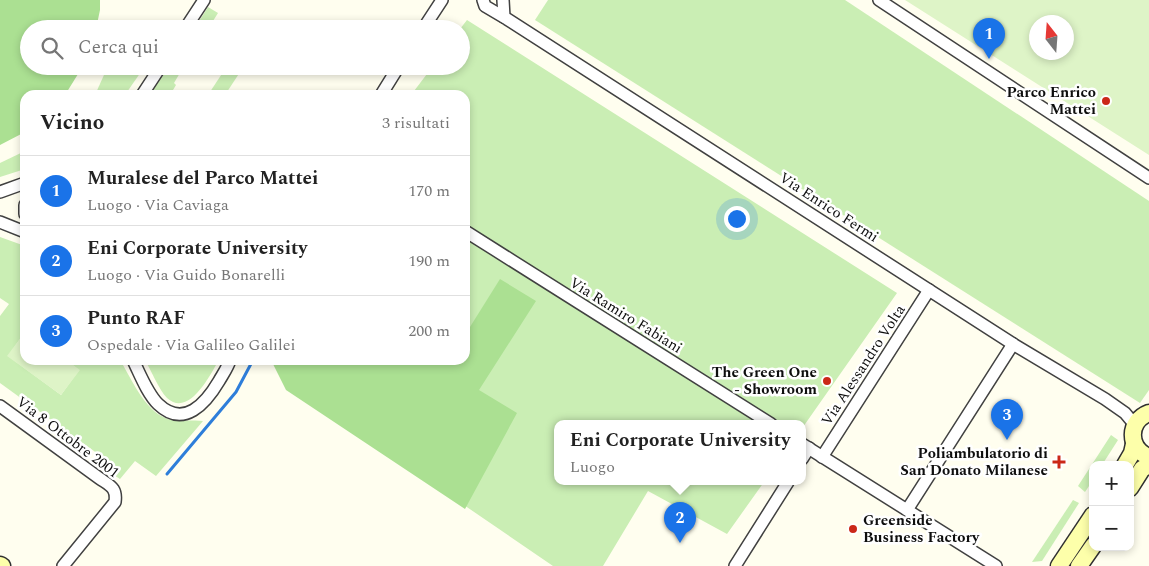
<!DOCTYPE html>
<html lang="it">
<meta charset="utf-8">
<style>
body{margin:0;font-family:Spectral,serif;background:#f6f6f6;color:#222}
.controls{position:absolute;right:15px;bottom:15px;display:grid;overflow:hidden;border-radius:10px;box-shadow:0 2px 8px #0003}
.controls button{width:45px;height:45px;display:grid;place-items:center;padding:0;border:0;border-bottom:1px solid #e0e0e0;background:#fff;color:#222;font:25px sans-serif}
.compass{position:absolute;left:1029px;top:15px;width:45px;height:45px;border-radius:50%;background:#fff;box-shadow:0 2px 8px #0003;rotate:343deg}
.you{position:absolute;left:736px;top:218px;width:18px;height:18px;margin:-12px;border:4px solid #fff;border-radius:50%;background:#1a73e8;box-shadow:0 0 0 8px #1a73e833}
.badge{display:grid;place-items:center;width:32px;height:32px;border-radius:50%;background:#1a73e8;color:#fff;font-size:16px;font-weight:700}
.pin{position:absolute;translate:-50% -41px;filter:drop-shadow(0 1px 2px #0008)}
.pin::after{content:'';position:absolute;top:26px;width:18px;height:15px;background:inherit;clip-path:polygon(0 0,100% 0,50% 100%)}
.popup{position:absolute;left:554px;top:420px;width:252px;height:65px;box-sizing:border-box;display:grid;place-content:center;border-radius:10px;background:#fff;filter:drop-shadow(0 1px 4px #0005);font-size:16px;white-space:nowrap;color:#767676}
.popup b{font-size:19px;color:#222}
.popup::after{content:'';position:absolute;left:50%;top:100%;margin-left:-10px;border:10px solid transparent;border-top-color:#fff}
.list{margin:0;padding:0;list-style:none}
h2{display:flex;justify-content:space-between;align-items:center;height:65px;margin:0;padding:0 20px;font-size:21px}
h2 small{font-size:16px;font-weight:400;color:#767676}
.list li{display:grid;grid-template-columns:32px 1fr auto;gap:15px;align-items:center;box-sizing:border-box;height:70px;padding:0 20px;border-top:1px solid #e0e0e0}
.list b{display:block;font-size:19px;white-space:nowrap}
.list p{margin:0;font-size:16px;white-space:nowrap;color:#767676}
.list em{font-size:16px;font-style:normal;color:#767676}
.icon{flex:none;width:28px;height:28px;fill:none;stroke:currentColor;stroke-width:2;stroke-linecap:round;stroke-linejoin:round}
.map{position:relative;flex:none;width:1149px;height:566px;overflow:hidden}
.search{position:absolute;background:#fff;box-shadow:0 2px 8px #0003;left:20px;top:20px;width:450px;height:55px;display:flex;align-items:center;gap:12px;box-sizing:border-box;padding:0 18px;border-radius:28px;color:#767676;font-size:19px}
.panel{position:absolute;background:#fff;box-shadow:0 2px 8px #0003;left:20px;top:90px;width:450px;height:275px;border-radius:15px}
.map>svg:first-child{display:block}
</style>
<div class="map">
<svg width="1149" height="566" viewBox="0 0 1149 566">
<rect width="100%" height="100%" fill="#fffeef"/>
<g fill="#caeeb4">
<polygon points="548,0 845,0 1149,201 1149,390 1140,403 535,20"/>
<polygon points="208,7 218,13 208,29 194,29"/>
<polygon points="467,20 897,293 803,427 802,424 558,424 558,482 764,482 727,534 648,491 603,566 553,566 347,425 465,360 465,95 411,95 433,66 461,66 460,29"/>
<polygon points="108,66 145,66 125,95 95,95"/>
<polygon points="170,66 184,66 174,83 176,85 170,95 149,95"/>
<polygon points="227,66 244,66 225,95 208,95"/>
<polygon points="25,151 25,169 0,177 0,163"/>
<path d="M 0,237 L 25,246 L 25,332 L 8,356 L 61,395 L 79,370 L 66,360 L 120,360 C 133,381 146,415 172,420 C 182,421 193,420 203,421 L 156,476 L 135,461 L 120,479 L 100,466 L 105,459 L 0,383 L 0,316 L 9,304 L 0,298 Z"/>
<path d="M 145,360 L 219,360 C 210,375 189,418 167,398 C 159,390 151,370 145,360 Z"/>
<polygon points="1111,435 1118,440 1102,465 1093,465 1093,480 1085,492 1078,486"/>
<polygon points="1073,500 1079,503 1042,561 1032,562"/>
</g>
<g fill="#abe092">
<polygon points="0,0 100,0 100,10 96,29 29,29 29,66 83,66 65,95 25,95 25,132 0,145"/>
<polygon points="500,279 536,301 479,390 517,413 465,509 286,390 271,360 465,360 465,335"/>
</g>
<g fill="#def4c7" fill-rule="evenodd">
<path d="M 905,0 L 1149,0 L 1149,155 ZM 1036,22 L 1066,22 L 1066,52 L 1036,52 Z"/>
<polygon points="25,332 25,360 66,360 80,370 61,395 7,356"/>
</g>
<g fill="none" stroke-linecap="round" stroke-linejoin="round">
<polyline stroke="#2e7eda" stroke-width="3" points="167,474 236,392 253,360"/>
<defs>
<g id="street">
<polyline points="483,0 485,6 507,19 1013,344 1105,399 1125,413 1135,425"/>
<polyline points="503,0 504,17"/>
<polyline points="879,0 1149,178"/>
<polyline points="185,29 204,0"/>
<polyline points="423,29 442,0"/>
<polyline points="142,95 161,66"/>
<polyline points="381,95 399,66"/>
<polyline points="0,192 25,183"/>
<polyline points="25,205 25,214"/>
<polyline points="0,222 25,232"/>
<polyline points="465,231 771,424"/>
<path d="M 133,360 C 140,374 147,393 158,404 C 184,429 206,403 219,381 C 223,374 228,367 230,360"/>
<path d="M 0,406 L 99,478 C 110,486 117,487 115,502 L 63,566"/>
<polyline points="802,444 996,566"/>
<polyline points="822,457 929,290"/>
<polyline points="802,459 809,448"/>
<polyline points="907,510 1013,344"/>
<polyline points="735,566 788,482"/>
</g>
<g id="secondary">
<path d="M 1149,413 C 1128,421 1127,448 1149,457"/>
<polyline points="1125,465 1132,453 1134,444"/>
<polyline points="1130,488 1142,469 1149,465"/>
<polyline points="0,565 2,566"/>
<polyline points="1059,566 1093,515"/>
<polyline points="1079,566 1093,546"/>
</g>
</defs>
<use href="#street" stroke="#414141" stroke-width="14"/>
<use href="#secondary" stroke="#303030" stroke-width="19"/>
<use href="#street" stroke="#fff" stroke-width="11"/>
<use href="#secondary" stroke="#fdffaa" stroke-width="16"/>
</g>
<g fill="#cb2818" stroke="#fff" stroke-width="2">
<circle cx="1106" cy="101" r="5"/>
<circle cx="827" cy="381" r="5"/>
<path d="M1056.5 454.5h5v5h5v5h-5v5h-5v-5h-5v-5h5z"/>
<circle cx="853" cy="529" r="5"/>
</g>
<g text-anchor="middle" stroke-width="5" stroke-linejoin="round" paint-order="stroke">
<g font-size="15" font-weight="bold" fill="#0e0e0e" stroke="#fff" text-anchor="end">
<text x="1096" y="97">Parco Enrico<tspan x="1096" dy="17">Mattei</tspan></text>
<text x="817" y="377">The Green One<tspan x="817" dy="17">- Showroom</tspan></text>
<text x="1048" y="458">Poliambulatorio di<tspan x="1048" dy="17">San Donato Milanese</tspan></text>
<text x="863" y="525" text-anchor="start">Greenside<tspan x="863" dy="17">Business Factory</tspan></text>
</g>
<g font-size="15" fill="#0e0e0e" stroke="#fff">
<text transform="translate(829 207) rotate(33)" y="5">Via Enrico Fermi</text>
<text transform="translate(626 315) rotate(32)" y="5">Via Ramiro Fabiani</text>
<text transform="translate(863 365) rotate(-57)" y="5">Via Alessandro Volta</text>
<text transform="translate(68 437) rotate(37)" y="5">Via 8 Ottobre 2001</text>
</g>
</g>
</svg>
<div class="controls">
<button>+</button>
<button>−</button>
</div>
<svg class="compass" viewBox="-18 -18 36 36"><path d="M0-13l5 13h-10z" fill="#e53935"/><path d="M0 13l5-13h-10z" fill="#767676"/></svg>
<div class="you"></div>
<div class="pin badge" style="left:989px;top:59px">1</div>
<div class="pin badge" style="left:680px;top:543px">2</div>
<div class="popup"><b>Eni Corporate University</b>Luogo</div>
<div class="pin badge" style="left:1007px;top:440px">3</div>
<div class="search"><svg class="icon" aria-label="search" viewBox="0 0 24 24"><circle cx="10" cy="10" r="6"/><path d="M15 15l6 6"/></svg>Cerca qui</div>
<section class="panel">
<h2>Vicino<small>3 risultati</small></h2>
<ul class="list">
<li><span class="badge">1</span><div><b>Muralese del Parco Mattei</b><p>Luogo · Via Caviaga</p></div><em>170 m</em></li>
<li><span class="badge">2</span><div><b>Eni Corporate University</b><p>Luogo · Via Guido Bonarelli</p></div><em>190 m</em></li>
<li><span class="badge">3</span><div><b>Punto RAF</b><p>Ospedale · Via Galileo Galilei</p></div><em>200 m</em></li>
</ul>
</section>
</div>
